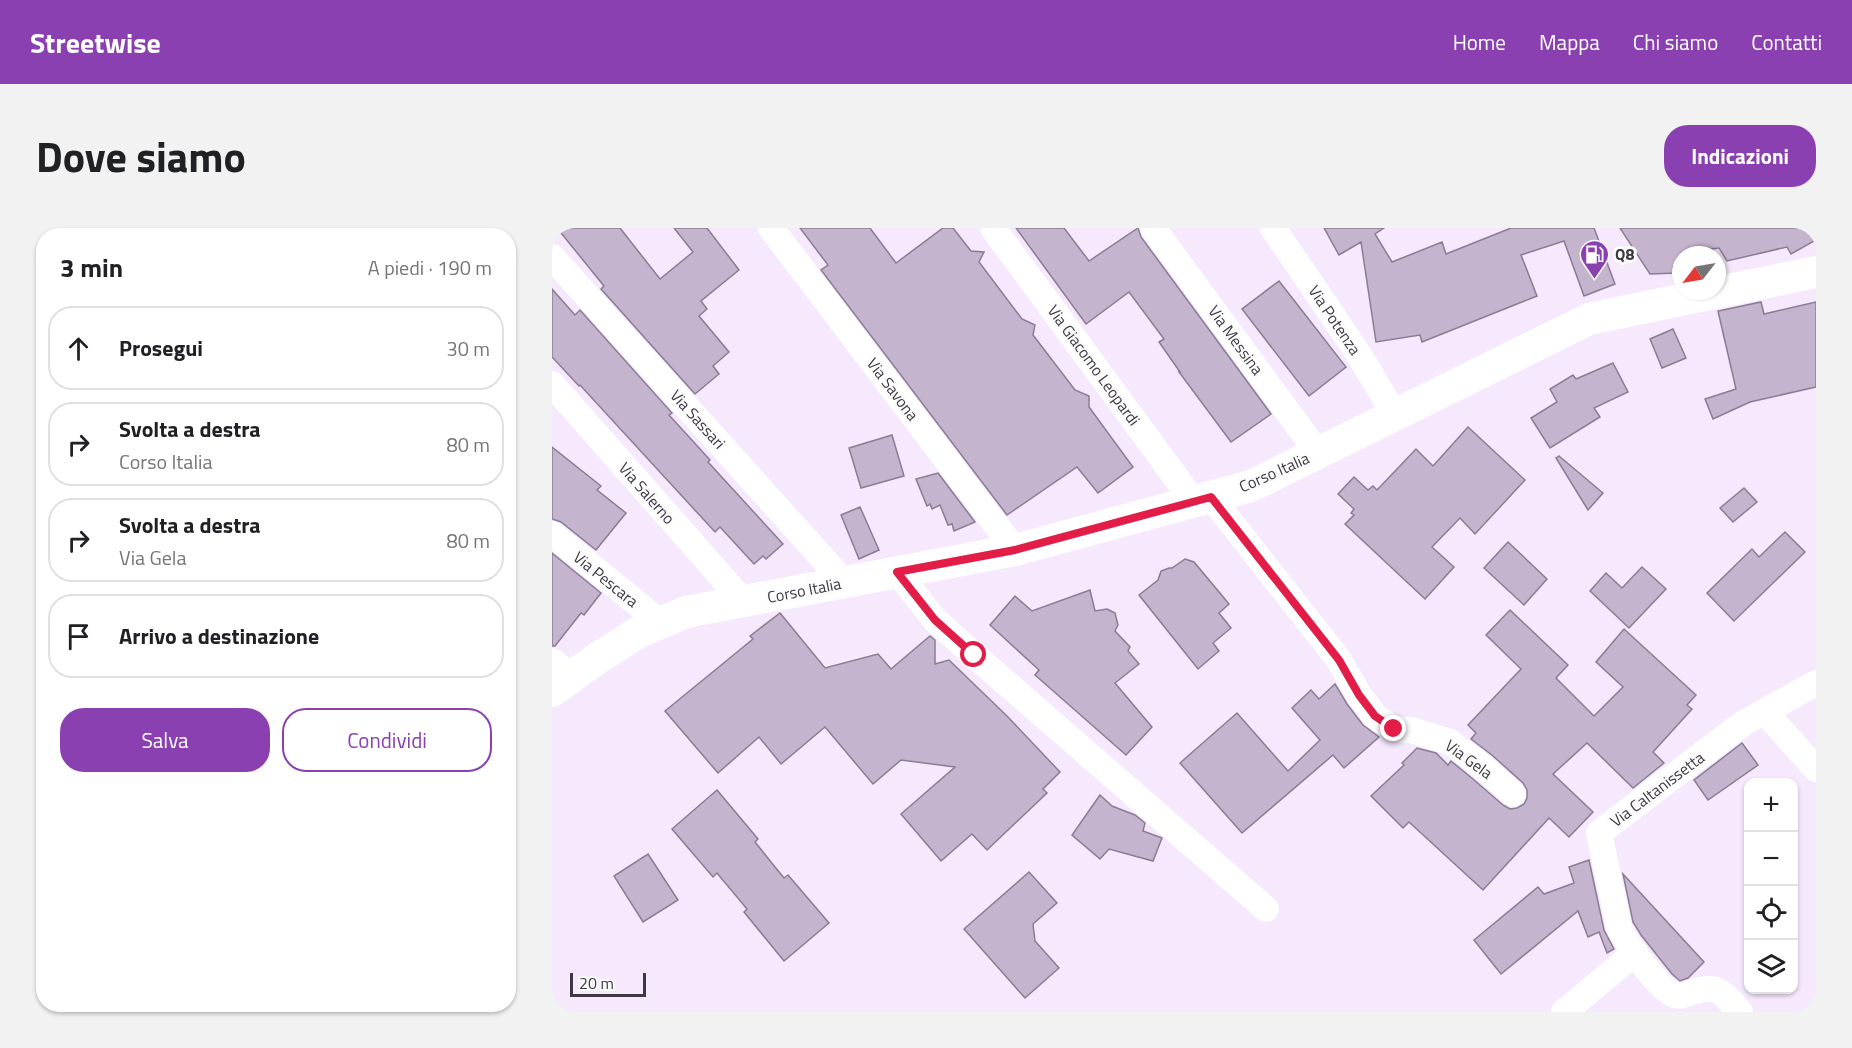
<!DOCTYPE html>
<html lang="it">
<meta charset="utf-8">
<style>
body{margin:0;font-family:"Titillium Web",sans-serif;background:#f2f2f2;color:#202124}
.controls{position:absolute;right:18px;bottom:18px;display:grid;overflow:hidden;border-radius:12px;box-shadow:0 2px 4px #0004}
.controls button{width:54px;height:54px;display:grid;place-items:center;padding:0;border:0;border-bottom:2px solid #e0e0e0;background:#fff;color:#202124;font:30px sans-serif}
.compass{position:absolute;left:1120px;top:18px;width:54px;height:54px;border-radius:50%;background:#fff;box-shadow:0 2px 4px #0004;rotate:239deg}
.scale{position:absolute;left:18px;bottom:15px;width:76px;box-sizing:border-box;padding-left:6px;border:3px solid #3e3842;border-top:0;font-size:16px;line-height:21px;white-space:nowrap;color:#3e3842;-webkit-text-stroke:4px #fcfcfc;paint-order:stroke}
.stop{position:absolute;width:18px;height:18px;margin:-14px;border:4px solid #e11d48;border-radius:50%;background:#fff}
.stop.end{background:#e11d48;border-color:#fff;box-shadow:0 2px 6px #0008}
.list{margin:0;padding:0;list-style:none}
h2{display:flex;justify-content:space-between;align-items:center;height:78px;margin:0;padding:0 24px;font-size:26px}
h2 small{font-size:20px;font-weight:400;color:#757577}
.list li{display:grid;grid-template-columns:39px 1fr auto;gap:18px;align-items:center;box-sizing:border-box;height:84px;margin:0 12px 12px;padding:0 12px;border:2px solid #e0e0e0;border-radius:24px}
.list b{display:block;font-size:22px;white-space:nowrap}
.list p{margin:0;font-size:20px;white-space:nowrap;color:#757577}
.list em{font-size:20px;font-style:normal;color:#757577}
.actions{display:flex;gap:12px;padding:18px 24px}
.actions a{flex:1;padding:14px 0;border:2px solid #8b40b1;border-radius:24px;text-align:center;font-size:21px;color:#8b40b1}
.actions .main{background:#8b40b1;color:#fff}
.icon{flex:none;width:33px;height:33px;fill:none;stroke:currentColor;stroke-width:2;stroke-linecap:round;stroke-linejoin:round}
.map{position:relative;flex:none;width:1264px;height:784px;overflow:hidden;border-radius:24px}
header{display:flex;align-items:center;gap:36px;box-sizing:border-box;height:84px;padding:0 30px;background:#8b40b1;color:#fff}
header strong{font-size:28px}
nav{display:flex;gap:33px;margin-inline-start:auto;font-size:21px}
.intro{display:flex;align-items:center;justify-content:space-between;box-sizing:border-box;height:144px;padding:0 36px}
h1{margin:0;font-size:42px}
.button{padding:15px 27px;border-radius:24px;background:#8b40b1;color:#fff;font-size:21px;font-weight:700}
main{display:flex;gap:36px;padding:0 36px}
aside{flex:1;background:#fff;border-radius:24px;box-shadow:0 2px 4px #0004}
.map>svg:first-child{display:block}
</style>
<header>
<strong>Streetwise</strong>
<nav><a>Home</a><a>Mappa</a><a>Chi siamo</a><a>Contatti</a></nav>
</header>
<div class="intro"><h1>Dove siamo</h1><a class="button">Indicazioni</a></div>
<main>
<aside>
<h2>3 min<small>A piedi · 190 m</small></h2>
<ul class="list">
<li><svg class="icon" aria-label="ahead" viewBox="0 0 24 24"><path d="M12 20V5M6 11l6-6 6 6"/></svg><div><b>Prosegui</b></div><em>30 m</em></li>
<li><svg class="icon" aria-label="right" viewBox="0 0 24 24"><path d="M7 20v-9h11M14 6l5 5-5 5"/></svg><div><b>Svolta a destra</b><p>Corso Italia</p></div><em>80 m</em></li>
<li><svg class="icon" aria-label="right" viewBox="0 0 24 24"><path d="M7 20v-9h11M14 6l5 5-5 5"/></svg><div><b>Svolta a destra</b><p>Via Gela</p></div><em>80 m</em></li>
<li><svg class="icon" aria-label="arrive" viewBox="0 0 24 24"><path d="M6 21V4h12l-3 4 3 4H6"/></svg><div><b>Arrivo a destinazione</b></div></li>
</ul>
<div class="actions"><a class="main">Salva</a><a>Condividi</a></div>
</aside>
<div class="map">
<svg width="1264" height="784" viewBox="0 0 1264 784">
<rect width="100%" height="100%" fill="#f6e9fe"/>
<g fill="#c4b4ce" stroke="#8a7c94" stroke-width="1.5">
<polygon points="5,0 68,0 108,51 141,24 122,0 155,0 187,42 149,73 155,81 147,88 177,124 161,138 167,146 143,166 49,61 52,58"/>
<polygon points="248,0 318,0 344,35 391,0 401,0 419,23 432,24 427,34 470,91 483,97 481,107 523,162 537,168 537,179 581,239 546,265 525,239 455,287 269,42 276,37"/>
<polygon points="464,0 512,0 537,33 586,0 589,9 719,186 679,214 627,144 628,144 607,114 612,111 577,64 534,96"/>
<polygon points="772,0 832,0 823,6 840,34 890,14 894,26 959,0 1042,0 1063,56 1032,68 1012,13 969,27 985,68 870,114 868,107 824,114 809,14 787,27"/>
<polygon points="1068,0 1264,0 1264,12 1239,26 1235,19 1175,33 1167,20 1129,25 1129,34 1121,39 1125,45 1098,46"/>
<polygon points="727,53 794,139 757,168 690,81"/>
<polygon points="0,61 23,87 28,82 120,185 117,187 158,232 156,234 231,316 214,331 211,328 202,336 168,299 163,304 28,157 27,158 0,129"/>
<polygon points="1209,74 1212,86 1264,74 1264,159 1198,174 1161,191 1153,171 1184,161 1166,83"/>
<polygon points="1121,101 1134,130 1110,140 1098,111"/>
<polygon points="1061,135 1076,164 1042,180 1048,189 998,220 979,190 1005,174 998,161 1021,147 1024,151"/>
<polygon points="916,199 973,252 923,306 908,290 880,319 902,339 873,371 793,296 802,287 799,285 802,281 786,266 802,249 816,262 821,258 825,262 864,221 881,238"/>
<polygon points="340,207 352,248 309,260 297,220"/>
<polygon points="0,219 49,258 45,262 74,285 44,322 9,294 0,291"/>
<polygon points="1007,228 1051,265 1036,282 1004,230"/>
<polygon points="386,245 423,294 402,303 400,296 396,297 388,277 380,281 378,276 375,278 364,251"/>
<polygon points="1192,260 1205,274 1181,294 1168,280"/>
<polygon points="308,279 327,322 307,331 289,287"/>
<polygon points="1233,304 1253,324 1182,393 1155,365 1200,321 1207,329"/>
<polygon points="956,314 995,351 972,377 932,340"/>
<polygon points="0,325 49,365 32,387 29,385 3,418 0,418"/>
<polygon points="633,331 642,334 677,376 667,385 679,400 661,415 667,423 646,441 587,367 606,352 609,343 617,340 620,340"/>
<polygon points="1090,339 1114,361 1077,400 1038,363 1054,345 1070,360"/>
<polygon points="538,362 543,383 555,381 563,385 566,397 563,403 578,419 576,423 587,436 563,455 600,499 574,527 483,447 487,442 438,397 463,368 480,383"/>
<polygon points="958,382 1016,437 1004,450 1042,488 1071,459 1044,434 1072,401 1144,467 1135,477 1140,481 1101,524 1112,535 1081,560 1035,515 1001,546 1041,584 1017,609 997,590 931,662 857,594 851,600 819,568 852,537 850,535 865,520 884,525 896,537 899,533 921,551 951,577 958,581 965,580 972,576 975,570 975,562 971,555 941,528 919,511 924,505 916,497 969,441 934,407"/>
<polygon points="228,385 273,440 326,426 339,441 378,408 383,412 383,436 397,432 455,488 508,544 491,561 495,565 435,622 420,606 389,633 349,586 403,539 349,532 321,556 273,499 229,536 207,509 166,545 113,483 201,411 198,408"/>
<polygon points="783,456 795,476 811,497 827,509 792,540 781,527 690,605 628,535 685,485 736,543 768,512 740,480 759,462 767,471"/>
<polygon points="1190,515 1206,537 1156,572 1142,552"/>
<polygon points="165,562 206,611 203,614 219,634 232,650 236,647 277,695 232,733 192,684 195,681 165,645 161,649 120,601"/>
<polygon points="548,567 560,578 583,587 593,595 591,603 610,610 601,633 557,621 548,631 520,607"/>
<polygon points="96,626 126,672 91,694 62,648"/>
<polygon points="1037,632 1052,702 1062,721 1055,725 1047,704 1036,709 1026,683 949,746 922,712 986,659 992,666 1022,655 1017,639"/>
<polygon points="477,644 505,675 481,696 483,713 507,740 473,770 412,701"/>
<polygon points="1071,646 1152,734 1136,750 1128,753 1120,746 1089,707 1081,694"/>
</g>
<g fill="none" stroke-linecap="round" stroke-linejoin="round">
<g stroke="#fff" stroke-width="26">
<polyline points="219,0 463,322"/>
<polyline points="441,0 642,274"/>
<polyline points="601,0 766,225"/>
<polyline points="721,0 806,125 843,187"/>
<polyline points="0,29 292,354"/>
<polyline points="0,156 191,373"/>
<polyline points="659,269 787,432 807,467 823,488 842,501 859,502 898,514 931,539 961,566"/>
<polyline points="0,306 109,395"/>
<polyline points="345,344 383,392 422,427 714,681"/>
<polyline points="0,433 20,448"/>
<polyline points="1213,484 1264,541"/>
<polyline points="1012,784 1083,725"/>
<path d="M 1188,784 C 1169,763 1166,755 1137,765 C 1132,767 1128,769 1123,767 C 1109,764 1073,714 1067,699 L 1047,605 L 1190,496 L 1264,455"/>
</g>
<polyline stroke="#fff" stroke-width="32" points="0,463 46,430 87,404 134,384 463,322 699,258 1037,91 1264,44"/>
</g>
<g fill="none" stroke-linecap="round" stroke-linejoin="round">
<polyline stroke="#e11d48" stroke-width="8" points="422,427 383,392 345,344 463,322 659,269 787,432 807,467 823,488 842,501"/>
</g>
<defs>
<symbol id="fuel-pin" viewBox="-11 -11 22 30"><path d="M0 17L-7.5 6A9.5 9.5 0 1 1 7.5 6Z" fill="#8b40b1" stroke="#fcfcfc"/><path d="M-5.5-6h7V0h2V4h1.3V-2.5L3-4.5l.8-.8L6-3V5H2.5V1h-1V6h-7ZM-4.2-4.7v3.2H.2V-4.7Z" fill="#fff"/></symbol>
</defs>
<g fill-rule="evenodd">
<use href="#fuel-pin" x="1026" y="10" width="33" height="45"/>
</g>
<g text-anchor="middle" stroke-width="6" stroke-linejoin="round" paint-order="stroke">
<g font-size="16" font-weight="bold" fill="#3e3842" stroke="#fcfcfc" text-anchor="start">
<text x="1063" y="32">Q8</text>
</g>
<g font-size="16" fill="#3e3842" stroke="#fcfcfc">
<text transform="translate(783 92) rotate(56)" y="6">Via Potenza</text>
<text transform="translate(684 112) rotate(54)" y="6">Via Messina</text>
<text transform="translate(542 137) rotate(54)" y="6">Via Giacomo Leopardi</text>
<text transform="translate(341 161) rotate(53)" y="6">Via Savona</text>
<text transform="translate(146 191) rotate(48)" y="6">Via Sassari</text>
<text transform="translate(722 244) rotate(-24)" y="6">Corso Italia</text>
<text transform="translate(95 265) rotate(49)" y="6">Via Salerno</text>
<text transform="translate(54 351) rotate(39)" y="6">Via Pescara</text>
<text transform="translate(252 362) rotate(-11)" y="6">Corso Italia</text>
<text transform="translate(917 531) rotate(36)" y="6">Via Gela</text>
<text transform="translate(1105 561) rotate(-37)" y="6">Via Caltanissetta</text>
</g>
</g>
</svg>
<div class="controls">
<button>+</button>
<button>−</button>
<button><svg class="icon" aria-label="locate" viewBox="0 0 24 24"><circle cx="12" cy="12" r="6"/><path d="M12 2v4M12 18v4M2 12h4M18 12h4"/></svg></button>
<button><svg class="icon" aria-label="layers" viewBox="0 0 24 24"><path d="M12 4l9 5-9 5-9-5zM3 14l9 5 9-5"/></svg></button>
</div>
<svg class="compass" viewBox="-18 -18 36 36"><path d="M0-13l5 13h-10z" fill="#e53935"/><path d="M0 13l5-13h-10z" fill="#757577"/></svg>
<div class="scale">20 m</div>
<div class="stop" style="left:422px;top:427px"></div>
<div class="stop end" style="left:842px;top:501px"></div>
</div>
</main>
